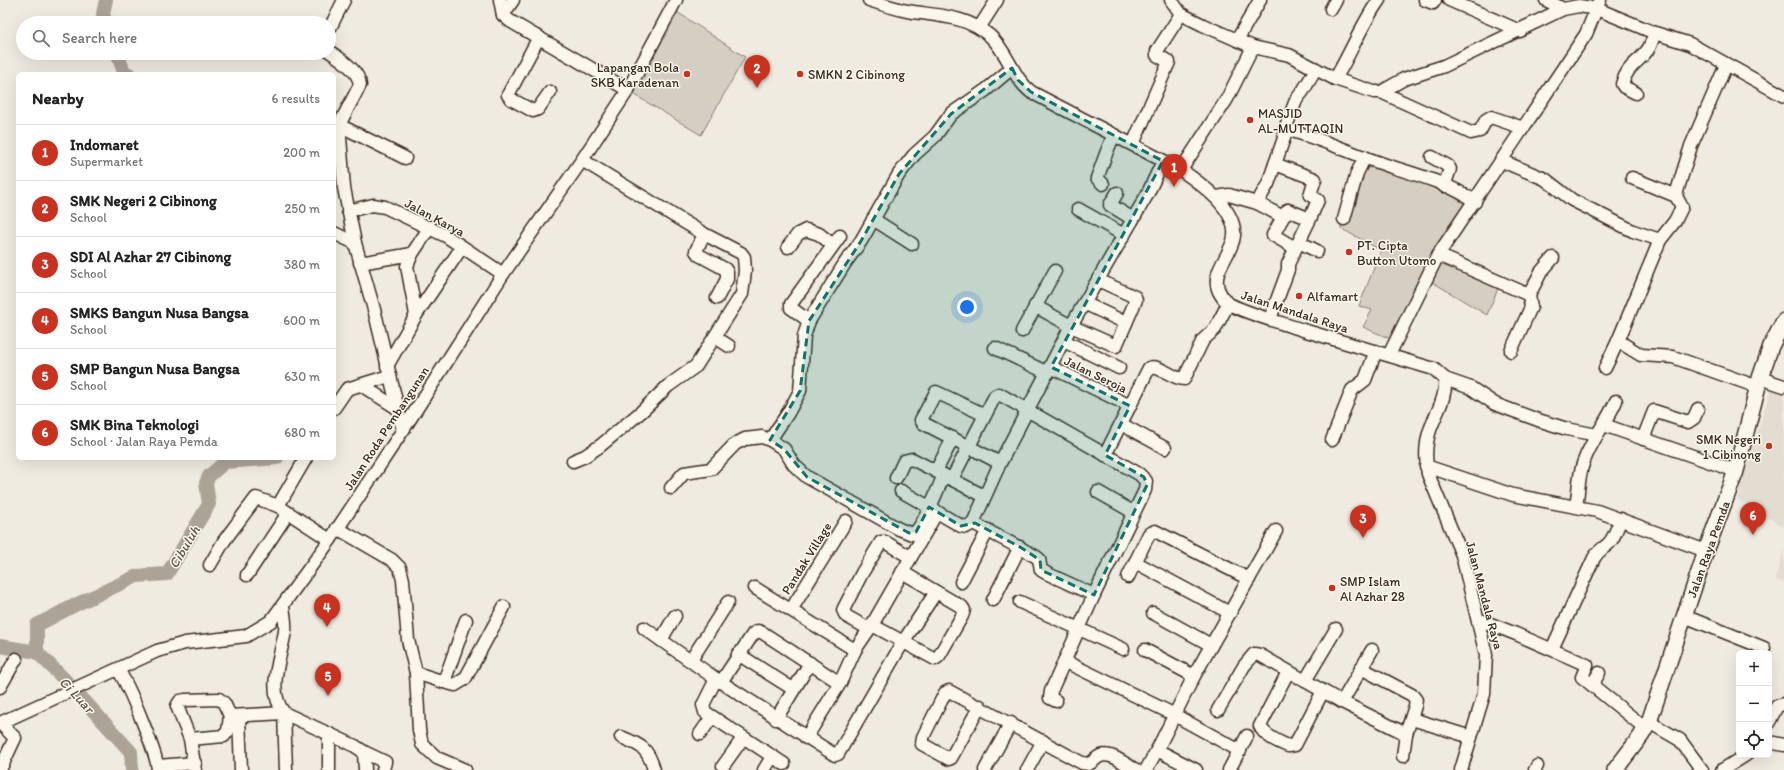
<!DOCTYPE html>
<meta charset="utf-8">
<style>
body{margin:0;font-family:Itim,sans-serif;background:#f2f2f2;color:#222}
.controls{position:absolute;right:12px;bottom:12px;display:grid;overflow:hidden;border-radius:6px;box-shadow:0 4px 16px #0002}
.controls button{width:36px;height:36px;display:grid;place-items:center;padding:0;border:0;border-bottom:1px solid #e0e0e0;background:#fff;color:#222;font:20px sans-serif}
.you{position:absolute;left:967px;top:307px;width:14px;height:14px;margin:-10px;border:3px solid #fff;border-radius:50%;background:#1a73e8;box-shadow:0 0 0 6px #1a73e833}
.badge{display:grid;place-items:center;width:26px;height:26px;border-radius:50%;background:#c8321e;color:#fff;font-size:13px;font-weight:700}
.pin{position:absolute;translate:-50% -33px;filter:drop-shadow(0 1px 2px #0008)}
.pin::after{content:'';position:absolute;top:21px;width:14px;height:12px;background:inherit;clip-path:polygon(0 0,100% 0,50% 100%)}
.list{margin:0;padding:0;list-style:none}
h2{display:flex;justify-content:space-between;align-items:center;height:52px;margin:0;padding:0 16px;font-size:17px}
h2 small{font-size:13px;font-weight:400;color:#767676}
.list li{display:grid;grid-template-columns:26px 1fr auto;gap:12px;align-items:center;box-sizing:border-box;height:56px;padding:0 16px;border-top:1px solid #e0e0e0}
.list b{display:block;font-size:15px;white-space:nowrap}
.list p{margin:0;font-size:13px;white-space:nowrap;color:#767676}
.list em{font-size:13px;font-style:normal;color:#767676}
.icon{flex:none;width:22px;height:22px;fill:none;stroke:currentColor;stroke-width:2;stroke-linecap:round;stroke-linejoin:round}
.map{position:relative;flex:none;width:1784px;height:770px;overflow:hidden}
.search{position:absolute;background:#fff;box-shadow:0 4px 16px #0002;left:16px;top:16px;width:320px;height:44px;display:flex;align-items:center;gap:10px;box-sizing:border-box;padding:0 14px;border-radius:22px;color:#767676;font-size:15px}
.panel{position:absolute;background:#fff;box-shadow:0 4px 16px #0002;left:16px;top:72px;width:320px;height:388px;border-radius:6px}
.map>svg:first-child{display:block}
</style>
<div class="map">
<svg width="1784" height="770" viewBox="0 0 1784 770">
<rect width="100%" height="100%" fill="#f0ebe0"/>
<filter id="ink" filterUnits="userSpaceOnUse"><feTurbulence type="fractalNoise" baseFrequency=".025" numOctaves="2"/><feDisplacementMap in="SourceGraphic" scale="8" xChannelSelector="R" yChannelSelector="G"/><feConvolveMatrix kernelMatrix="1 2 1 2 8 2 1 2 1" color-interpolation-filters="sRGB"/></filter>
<g filter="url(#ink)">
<g fill="#e2dcd1">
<polygon points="1771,389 1784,393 1784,527 1737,499"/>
<polygon points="1784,550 1784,583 1775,579"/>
</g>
<g fill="#d5cec3" stroke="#887c70">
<polygon points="674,10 745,57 701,135 630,92"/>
<polygon points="1376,167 1430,183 1470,203 1393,340 1363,327 1372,310 1359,306 1381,250 1340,228 1348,217 1362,173 1367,168"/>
<polygon points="1439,257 1499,286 1487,315 1429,280"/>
</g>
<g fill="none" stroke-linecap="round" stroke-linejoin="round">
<g stroke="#aca397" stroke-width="14">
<polyline points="106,23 103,14 106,0"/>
<polyline points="117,53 124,72 129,74"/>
<polyline points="0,646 37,652 68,683 131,752 132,770"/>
<polyline points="37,652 37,625 73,606 137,576 167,574 209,504 206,483 209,476 225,462 277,458"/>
</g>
<defs>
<g id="minor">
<polyline points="500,0 503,15 510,21 628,90"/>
<path d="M 869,0 C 881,4 894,8 907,11 C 937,16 966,15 990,36 C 1008,52 1012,77 1031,92 L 1181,170 C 1200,183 1237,209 1234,236 C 1232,256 1207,274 1221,295 C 1223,298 1226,302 1229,304 C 1248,314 1282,323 1303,330 C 1347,343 1391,356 1434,369 L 1445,379 C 1447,397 1436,413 1430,430 C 1425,445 1425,458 1428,474 L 1462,555 L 1486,655 L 1484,694 L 1461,770"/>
<polyline points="1171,0 1181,14 1203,25 1253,47 1289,55 1335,79 1374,92 1381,92 1404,79 1444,66 1563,9 1579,6 1597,9 1655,33 1690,44 1784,96"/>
<polyline points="1425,0 1433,3 1435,0"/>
<polyline points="1449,0 1520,31"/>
<polyline points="1546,0 1563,9"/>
<polyline points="1331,9 1336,0"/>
<polyline points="503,15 513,0"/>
<polyline points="979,28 997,0"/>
<polyline points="329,30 344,0"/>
<polyline points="539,37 508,95 511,99 533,111 538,109 550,92"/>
<polyline points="1237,40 1260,0"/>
<path d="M 329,51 C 340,59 359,70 360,85 L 339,125 L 334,124"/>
<polyline points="1726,65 1691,146 1678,188 1676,196 1682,207 1675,221 1660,240 1618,341 1641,355 1673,357 1758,387"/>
<path d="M 1335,79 C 1351,53 1361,25 1379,0"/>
<polyline points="1381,92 1471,133 1480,131 1486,120 1491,117 1523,128"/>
<path d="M 1636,93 L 1624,87 L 1622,84 C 1628,64 1639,63 1649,48 C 1651,44 1653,38 1655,33"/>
<path d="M 1285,129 C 1321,138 1354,155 1389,166 C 1415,174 1454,185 1475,202"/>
<polyline points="1133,144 1169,62 1157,55 1157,51 1181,14"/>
<polyline points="1432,157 1448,166 1450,169 1444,186"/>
<polyline points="1502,161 1545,179 1572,200 1633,231 1660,240"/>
<polyline points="1275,164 1284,138 1285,129 1296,100 1303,91 1316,69"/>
<polyline points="1181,170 1227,99 1253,47"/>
<polyline points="1632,178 1676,196"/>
<path d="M 1103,184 L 1097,178 C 1103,163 1107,149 1114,135"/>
<polyline points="1117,193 1110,205 1133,219"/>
<polyline points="1217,197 1229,195 1257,203"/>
<polyline points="1078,209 1124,235"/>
<polyline points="348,211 373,205 385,207 446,236 503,274"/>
<polyline points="1283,217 1273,235 1295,248"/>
<polyline points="873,219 912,244"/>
<polyline points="1344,219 1357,173 1365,157"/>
<polyline points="334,233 355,243"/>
<polyline points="704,234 696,251 699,255 725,269 727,272 727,279 717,298"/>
<polyline points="1299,242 1317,251"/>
<polyline points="788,247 798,234 806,230 819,234 833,245"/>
<polyline points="1438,255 1529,295 1531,307 1511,351"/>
<polyline points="360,263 412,254"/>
<polyline points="1529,295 1541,272 1553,258"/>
<polyline points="1084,303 1126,323"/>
<polyline points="1035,306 1071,326 1116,346 1136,300 1135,297 1098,280"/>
<polyline points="416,315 407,266 412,254 430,227"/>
<polyline points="1270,319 1288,270 1288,264 1310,219 1288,210 1283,217 1257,203 1268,184 1275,164 1315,179 1310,195 1318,200 1310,219"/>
<polyline points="809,321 791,308 791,304 840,236"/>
<polyline points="1022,331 1055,271"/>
<polyline points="715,337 729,346"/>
<polyline points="1064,341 1119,368"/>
<polyline points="995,348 1048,373"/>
<polyline points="1389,355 1438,255 1586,34 1600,0"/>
<polyline points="387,366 416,315 462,247"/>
<polyline points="1051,367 1130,406"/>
<polyline points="1605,368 1618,341"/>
<polyline points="1760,378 1784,386"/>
<polyline points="1445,379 1471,388 1495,404 1538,420 1567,429 1597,435"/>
<polyline points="361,385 397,408"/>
<polyline points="334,408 347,389 389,376"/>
<polyline points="985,415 936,392 921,420 923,423 1000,463"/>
<polyline points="1121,424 1165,448"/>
<polyline points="1604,425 1736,471"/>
<polyline points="403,430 375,313 355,243 344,188 339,125 405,158"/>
<polyline points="1643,439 1654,411 1688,422 1694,418 1698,409"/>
<polyline points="770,440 788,413 800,391 804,336 809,321 845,263 861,241 899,174 914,155 935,136 951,114 986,90 1012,68"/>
<polyline points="1332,440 1352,390 1365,380 1376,351"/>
<path d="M 1105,455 L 1149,368 C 1160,364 1172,379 1184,379 L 1203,340 L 1215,329 L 1228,304"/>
<polyline points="573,461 585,456 600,446 641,412 668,386 696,366 742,294 745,271 744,257 741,253 704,234 582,160"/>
<polyline points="1426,466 1513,495 1597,511 1706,551"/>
<polyline points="936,471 953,438"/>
<polyline points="896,478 904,461 912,459 984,496"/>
<polyline points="952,479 995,396 999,394 1139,474 1146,481 1145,490 1094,595 1051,691 1050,698 1056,701"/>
<path d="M 671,488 L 684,473 L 711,469 L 735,444 L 745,439 L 762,437 L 770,440 L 784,449 L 794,465 L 807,477 L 899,529 L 912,534 C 923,530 938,487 944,475"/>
<polyline points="901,491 936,511"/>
<polyline points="1098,492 1133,512"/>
<polyline points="278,506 306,458"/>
<path d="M 1576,506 C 1579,491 1578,475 1584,461 C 1592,439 1607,422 1616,401"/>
<polyline points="973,523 1035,556 1039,559 1041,570 1046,573 1094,595"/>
<polyline points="337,528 392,560 400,568 403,580 408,640 416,673 419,730 422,744 437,758 465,770"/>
<polyline points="1135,562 1230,613"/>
<polyline points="210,565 224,541 256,498 278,506 330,540"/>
<polyline points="247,575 288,513"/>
<polyline points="1128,577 1149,534 1155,531 1249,579"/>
<polyline points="961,582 988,530"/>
<polyline points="755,588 855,650"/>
<polyline points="993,600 1020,547"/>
<polyline points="1020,602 1123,649"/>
<path d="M 283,606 C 284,615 286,623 285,631 C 281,657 266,690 284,713 L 286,770"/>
<polyline points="791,610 846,521"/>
<polyline points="1153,613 1211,645"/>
<polyline points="1684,616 1764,648"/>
<polyline points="1478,619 1516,634 1587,665 1582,677 1645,728"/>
<polyline points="872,625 935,659 939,656 962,616 964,610 962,607 902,572"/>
<polyline points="644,628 716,679 835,755 838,754 903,642 936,592"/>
<polyline points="869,629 846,616 843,610 862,573 881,542 885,542 910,557"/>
<polyline points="661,640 675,616"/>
<path d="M 1552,649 L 1594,558 C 1598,551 1601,550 1607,545 C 1614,540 1617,527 1621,519"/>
<polyline points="1145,650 1194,676"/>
<polyline points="738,654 793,689"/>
<polyline points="691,660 728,602"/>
<polyline points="1064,661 1169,712 1240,751"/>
<polyline points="1361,668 1412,695 1416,700 1415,706 1406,734 1403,756"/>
<path d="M 118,670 C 128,683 157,754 158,770"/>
<path d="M 1288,672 L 1260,726 C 1264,736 1279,742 1288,746 L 1295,745 L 1323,691"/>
<polyline points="416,673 444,682 466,620"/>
<polyline points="716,679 703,705 705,712 784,764"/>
<polyline points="1305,681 1336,629"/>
<polyline points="444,682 455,685 465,679 504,607"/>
<polyline points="721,682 753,634 758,631 763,633 840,683"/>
<polyline points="1592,685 1599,673"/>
<polyline points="0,687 16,659"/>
<polyline points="1342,702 1372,650"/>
<path d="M 980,706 L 951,758 L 949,759 L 922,744 L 923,737 L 945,693 L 949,691 L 1082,763 L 1089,764 C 1093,762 1096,758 1100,756 C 1113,752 1125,765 1136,770"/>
<polyline points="1218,710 1244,666 1254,654 1260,655 1342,702 1406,734"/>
<polyline points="239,716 241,770"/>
<polyline points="776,719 810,663"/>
<polyline points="1412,719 1471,737"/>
<polyline points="1649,722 1680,740 1702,770"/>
<polyline points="1769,722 1777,706 1784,704"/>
<polyline points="0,723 157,651 185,643 246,636 271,621 330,540 403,430 503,274 582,160 628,90 676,0"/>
<polyline points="0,723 15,738 0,770"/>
<polyline points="329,734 329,770"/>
<polyline points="700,734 712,717"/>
<path d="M 621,737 C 641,745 648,748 654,770"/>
<polyline points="806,738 840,683 855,650 872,625 937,512 961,526 966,527 973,523 1000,463 1071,326 1147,195 1163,161"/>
<polyline points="190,739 224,736 228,731 230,716"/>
<polyline points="1769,742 1784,745"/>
<polyline points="1157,750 1194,676 1276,531"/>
<polyline points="364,752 385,762 383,770"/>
<polyline points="158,766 195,763"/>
<polyline points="723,766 743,738"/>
<polyline points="195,770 190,739 177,706 180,701 185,700 219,699 224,703 230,716 284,713 355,746 364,752 365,770"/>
<polyline points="764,770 772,757"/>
<polyline points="985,770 1011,723"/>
<polyline points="1027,770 1043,741"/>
<polyline points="1146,770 1157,750 1196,770"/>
<polyline points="1229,770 1247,736"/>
<polyline points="1535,770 1537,766"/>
<polyline points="1722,770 1746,755"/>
</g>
<polyline id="major" points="1615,770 1641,736 1649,722 1706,551 1736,471 1760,378 1771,346 1784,321"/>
</defs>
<use href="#minor" stroke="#3b2a1e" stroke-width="15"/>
<use href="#major" stroke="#3b2a1e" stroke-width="18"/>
<use href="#minor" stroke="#fbf7ec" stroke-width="12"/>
<use href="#major" stroke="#fbf7ec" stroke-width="15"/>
</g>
</g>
<path fill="#0f766e" fill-opacity="0.2" stroke="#0f766e" stroke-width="3" stroke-dasharray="8 5" stroke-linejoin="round" d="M 1012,68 L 1018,80 L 1031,92 L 1163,161 L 1051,367 L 1130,406 L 1105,455 L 1144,477 L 1147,485 L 1094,595 L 1041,570 L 1040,560 L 1020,547 L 975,523 L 961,526 L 929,507 L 916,532 L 909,533 L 807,477 L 784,449 L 770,440 L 800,391 L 809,321 L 861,241 L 899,174 L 951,114 Z"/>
<g fill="#c8321e" stroke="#fbf7ec" stroke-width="1.5">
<circle cx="687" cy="74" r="4"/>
<circle cx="800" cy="74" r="4"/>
<circle cx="1250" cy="120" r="4"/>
<circle cx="1349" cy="252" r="4"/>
<circle cx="1299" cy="296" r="4"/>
<circle cx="1769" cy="446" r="4"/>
<circle cx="1332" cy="588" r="4"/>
</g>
<g text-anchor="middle" stroke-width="3" stroke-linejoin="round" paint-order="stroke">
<g font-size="13" fill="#3b2a1e" stroke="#fbf7ec" text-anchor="start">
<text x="679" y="72" text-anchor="end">Lapangan Bola<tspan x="679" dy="15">SKB Karadenan</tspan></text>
<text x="808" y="79">SMKN 2 Cibinong</text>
<text x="1258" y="118">MASJID<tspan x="1258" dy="15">AL-MUTTAQIN</tspan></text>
<text x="1357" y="250">PT. Cipta<tspan x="1357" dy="15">Button Utomo</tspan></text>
<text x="1307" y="301">Alfamart</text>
<text x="1761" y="444" text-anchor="end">SMK Negeri<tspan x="1761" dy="15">1 Cibinong</tspan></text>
<text x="1340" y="586">SMP Islam<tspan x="1340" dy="15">Al Azhar 28</tspan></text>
</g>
<g font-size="13" fill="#3b2a1e" stroke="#fbf7ec">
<text transform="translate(435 217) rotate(28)" y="5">Jalan Karya</text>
<text transform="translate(1295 311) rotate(18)" y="5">Jalan Mandala Raya</text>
<text transform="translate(1096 374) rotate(26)" y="5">Jalan Seroja</text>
<text transform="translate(386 428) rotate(-57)" y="5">Jalan Roda Pembangunan</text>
<text transform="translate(1708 549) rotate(-70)" y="5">Jalan Raya Pemda</text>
<text transform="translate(806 558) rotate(-58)" y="5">Pandak Village</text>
<text transform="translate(1485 595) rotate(75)" y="5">Jalan Mandala Raya</text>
</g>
<g font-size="14" font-style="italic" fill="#635448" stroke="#fbf7ec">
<text transform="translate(184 547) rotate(-59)" y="5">Cibuluh</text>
<text transform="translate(77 695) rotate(47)" y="5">Ci Luar</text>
</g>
</g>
</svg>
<div class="controls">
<button>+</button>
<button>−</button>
<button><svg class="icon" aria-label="locate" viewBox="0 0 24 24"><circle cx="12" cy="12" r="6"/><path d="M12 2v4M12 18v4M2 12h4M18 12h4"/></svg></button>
</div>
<div class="you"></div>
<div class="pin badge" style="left:1174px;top:187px">1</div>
<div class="pin badge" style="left:757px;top:88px">2</div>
<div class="pin badge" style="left:1363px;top:538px">3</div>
<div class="pin badge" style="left:327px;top:627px">4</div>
<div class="pin badge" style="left:328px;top:696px">5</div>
<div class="pin badge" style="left:1753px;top:535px">6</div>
<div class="search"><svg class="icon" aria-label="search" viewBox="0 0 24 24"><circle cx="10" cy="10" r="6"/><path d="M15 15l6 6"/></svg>Search here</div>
<section class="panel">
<h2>Nearby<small>6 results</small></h2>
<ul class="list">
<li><span class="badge">1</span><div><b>Indomaret</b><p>Supermarket</p></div><em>200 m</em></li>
<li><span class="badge">2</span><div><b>SMK Negeri 2 Cibinong</b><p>School</p></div><em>250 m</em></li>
<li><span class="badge">3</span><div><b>SDI Al Azhar 27 Cibinong</b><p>School</p></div><em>380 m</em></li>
<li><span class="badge">4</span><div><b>SMKS Bangun Nusa Bangsa</b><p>School</p></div><em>600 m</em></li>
<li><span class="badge">5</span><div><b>SMP Bangun Nusa Bangsa</b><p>School</p></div><em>630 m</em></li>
<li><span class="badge">6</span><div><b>SMK Bina Teknologi</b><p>School · Jalan Raya Pemda</p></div><em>680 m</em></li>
</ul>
</section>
</div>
